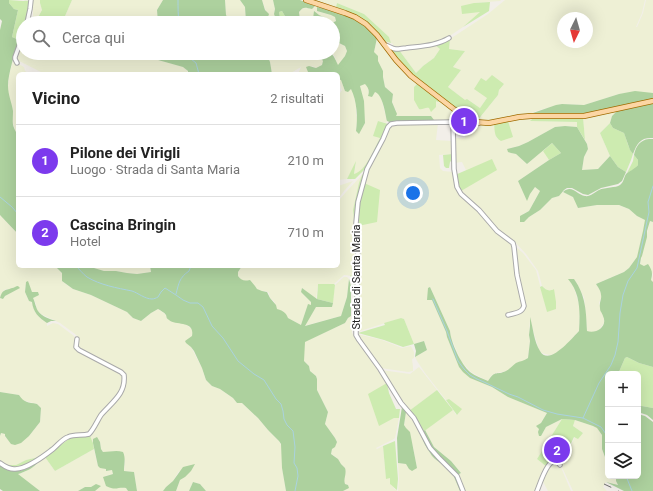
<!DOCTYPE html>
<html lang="it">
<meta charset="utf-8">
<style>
body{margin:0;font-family:Roboto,sans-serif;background:#f6f6f6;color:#222}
.controls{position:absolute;right:12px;bottom:12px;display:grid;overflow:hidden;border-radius:6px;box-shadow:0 4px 16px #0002}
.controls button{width:36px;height:36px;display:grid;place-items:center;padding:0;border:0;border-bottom:1px solid #e0e0e0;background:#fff;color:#222;font:20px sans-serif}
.compass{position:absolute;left:557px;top:12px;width:36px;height:36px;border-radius:50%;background:#fff;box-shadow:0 4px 16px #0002;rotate:185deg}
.you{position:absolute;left:413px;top:193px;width:14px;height:14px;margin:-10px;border:3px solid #fff;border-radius:50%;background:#1a73e8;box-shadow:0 0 0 6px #1a73e833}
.badge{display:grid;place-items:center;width:26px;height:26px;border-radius:50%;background:#7c3aed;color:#fff;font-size:13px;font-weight:700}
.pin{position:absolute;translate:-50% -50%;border:2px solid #fff;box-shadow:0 1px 4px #0006}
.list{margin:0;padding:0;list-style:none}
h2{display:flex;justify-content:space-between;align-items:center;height:52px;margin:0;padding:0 16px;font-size:17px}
h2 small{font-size:13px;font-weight:400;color:#767676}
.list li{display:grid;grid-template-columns:26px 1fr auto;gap:12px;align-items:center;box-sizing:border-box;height:72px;padding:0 16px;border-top:1px solid #e0e0e0}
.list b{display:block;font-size:15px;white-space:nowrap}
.list p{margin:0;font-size:13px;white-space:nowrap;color:#767676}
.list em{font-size:13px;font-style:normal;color:#767676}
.icon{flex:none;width:22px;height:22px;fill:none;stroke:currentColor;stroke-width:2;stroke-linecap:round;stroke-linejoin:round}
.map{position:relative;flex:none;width:653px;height:491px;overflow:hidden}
.search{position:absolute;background:#fff;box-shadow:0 4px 16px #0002;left:16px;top:16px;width:324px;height:44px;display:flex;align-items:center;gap:10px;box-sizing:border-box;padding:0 14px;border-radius:22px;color:#767676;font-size:15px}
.panel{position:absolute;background:#fff;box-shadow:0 4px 16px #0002;left:16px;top:72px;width:324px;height:196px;border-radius:6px}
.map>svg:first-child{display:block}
</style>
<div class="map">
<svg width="653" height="491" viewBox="0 0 653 491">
<rect width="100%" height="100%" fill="#f2efe9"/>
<g fill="#eef0d5" fill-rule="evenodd">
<polygon points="33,0 40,0 40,3 42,10 35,23 31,23 33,18 33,11 32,5"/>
<polygon points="72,0 163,0 157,10 158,23 62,23"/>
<polygon points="225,0 240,0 245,7 246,22 247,23 231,23 226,15"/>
<polygon points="262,0 273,0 275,9 274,14 277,23 266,23 265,21 268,17"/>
<polygon points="313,0 501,0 500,1 474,3 481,12 463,27 448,37 441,41 416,47 394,48 393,44 391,43 389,37 364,14 337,3 336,7"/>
<path d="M 505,0 L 645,0 L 642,13 L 636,27 L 637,27 L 643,13 L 646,0 L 653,0 L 653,93 L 619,94 L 584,105 L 562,104 L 536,111 L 530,114 L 493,121 L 477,121 L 498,95 L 499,90 L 504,84 L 486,81 L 481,79 L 487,98 L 480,108 L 467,99 L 466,101 L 448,87 L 461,70 L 453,67 L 465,51 L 449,49 L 450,39 L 488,14 ZM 563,18 L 587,18 L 587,42 L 563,42 Z"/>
<polygon points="315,6 317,7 317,11 331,15 335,17 336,21 334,22 330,23 326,18 322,17 314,12 314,19 307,23 295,23 296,21 300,20 299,12 302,9 305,8 312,9"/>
<polygon points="23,37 23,53 154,53 158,60 184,67 188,72 188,74 45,74 17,60 16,57"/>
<polygon points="377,38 402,70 417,84 417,104 419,109 422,109 425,107 429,108 436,100 440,101 470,123 453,120 434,120 431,116 396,117 396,110 394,107 392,101 393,94 385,87 383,77 383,71 380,67 374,52"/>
<polygon points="333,40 345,46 347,51 345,56 338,66 334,55 330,53 333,53"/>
<polygon points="435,45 440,49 434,58 423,66 416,73 399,50"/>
<polygon points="268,53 319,53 319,56 323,61 322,65 316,68 312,66 306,74 298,74 301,67 289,74 272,74 270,62 268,57"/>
<polygon points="13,61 24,67 25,71 30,74 18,74 18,135 15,130 12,120 13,110 8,94 8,87 9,75"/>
<polygon points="338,79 341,80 345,91 351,89 353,92 356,105 356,112 357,120 356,131 359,133 365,123 360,86 365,83 368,87 369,94 372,97 374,92 378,93 381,97 387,121 386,123 378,121 380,138 366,165 358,173 354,175 356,163 347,179 338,180 338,96 342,90 340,83 338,82"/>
<polygon points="617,111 612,116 610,123 600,133 610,156 598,169 582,170 584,157 588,149 587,144 585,140 583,117"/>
<polygon points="534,117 530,120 538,121 577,122 577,127 565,126 555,127 528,142 519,146 507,149 511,153 516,154 527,164 543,150 549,160 518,181 527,200 530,194 535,187 540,191 536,198 529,211 523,214 526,220 529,217 540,210 552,198 559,196 562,192 572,196 577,203 578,208 597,205 619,205 629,209 637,216 645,220 645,224 637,257 629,268 624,272 596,284 600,290 602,296 599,303 604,317 604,323 599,330 592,333 587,331 585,306 584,297 574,279 569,280 573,284 578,301 580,308 579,331 566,345 555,354 550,355 545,354 542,353 539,350 530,320 529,335 530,341 528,358 523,362 517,363 508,371 496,373 491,376 488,381 471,372 461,361 451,337 450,331 430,287 428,300 432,300 446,332 447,337 459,367 470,378 492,387 508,397 547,413 541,423 539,429 541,436 546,427 562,419 537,459 547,467 536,491 464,491 457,475 461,473 451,461 434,447 425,430 453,410 456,415 459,413 449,399 446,400 425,373 417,361 415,357 427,350 424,341 414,344 404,319 401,318 357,332 358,226 364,183 366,174 390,126 394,124 438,123 436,140 452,141 452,154 439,155 440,168 443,171 453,172 455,185 478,211 512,244 523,310 519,275 516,247 523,253 536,270 547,312 553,289 551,291 547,290 542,286 538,271 526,254 514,241 500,232 461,191 492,160 466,170 462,162 454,163 454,138 465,138 466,129 467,127 494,124 496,135 497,138 498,139 508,121"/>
<polygon points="362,175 357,193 353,210 355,231 352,237 355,253 352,276 344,275 334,284 318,284 316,299 302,288 301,292 311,302 311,306 308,305 301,325 288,318 277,309 274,301 270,298 269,293 266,291 262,291 258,290 252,283 242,281 238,276 238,272 242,266 338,266 338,204 340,199 346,192"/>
<polygon points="353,181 344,191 338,199 338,186"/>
<polygon points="0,215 18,234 18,266 55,266 62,273 62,281 67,285 73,289 91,295 127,312 133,318 141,321 151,313 158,309 165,314 168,319 171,321 185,324 192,329 193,332 191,347 202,368 206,380 212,386 220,389 233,398 237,403 242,403 258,418 268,430 279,441 282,447 282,468 286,491 206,491 200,484 193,482 189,491 176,491 180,480 185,477 179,471 173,481 166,487 163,491 137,491 134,472 124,471 125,461 118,451 111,452 103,452 101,449 100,442 93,439 93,443 90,436 93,433 103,414 119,397 125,376 81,350 78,347 78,341 79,338 75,334 60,323 41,314 37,310 36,304 33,298 38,292 32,292 26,282 25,292 29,301 32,302 35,312 40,318 47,323 47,326 53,323 58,324 74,336 75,338 75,346 122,374 123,375 123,382 119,393 89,433 76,434 39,457 26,460 16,465 6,465 0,460 0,436 1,433 5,434 5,437 9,440 29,436 40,422 41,408 37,404 29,402 22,400 19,395 0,392 0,298 3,299 5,296 10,293 13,287 11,289 7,289 4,290 0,297"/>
<polygon points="650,221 653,222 653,282 651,280 653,274 644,266 640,265"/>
<polygon points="92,266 150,266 151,272 137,274 127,273 116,271 104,271 94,268"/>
<polygon points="344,277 347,277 349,279 347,297 341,316 304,326 316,307 332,307 335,285"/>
<polygon points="351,316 352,333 387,383 379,425 394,418 399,418 395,438 392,440 376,448 377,449 383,446 386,478 390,478 394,489 397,490 397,491 343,491 347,489 348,485 345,484 344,482 345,468 341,464 336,457 331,454 332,449 337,442 335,438 325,424 328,412 317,390 317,379 316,376 310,371 309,366 304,361 304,342 345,323 348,318"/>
<polygon points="357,334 382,340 402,348 411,346 414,352 414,358 412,359 413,367 413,371 408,372 381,368 360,340"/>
<polygon points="419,367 437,390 409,411 403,405 381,370 410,374"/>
<polygon points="406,412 414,421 425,445 432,456 435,459 446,467 455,477 454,477 460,491 398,491 399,479 398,463 406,464 415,468 417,468 413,447 407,430 405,427 404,425"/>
<polygon points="575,420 593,426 597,428 600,432 602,435 602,449 605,457 608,462 608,476 616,476 616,481 618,485 606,482 603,487 607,491 573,491 561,465 575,437 583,433 573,426"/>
<polygon points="94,449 98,466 106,469 106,471 112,470 113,474 105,476 121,487 126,488 128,491 95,491 100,486 96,485 91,487 85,487 78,491 40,491 17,474 22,473 33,467 45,457 55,471"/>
<polygon points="554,462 560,465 571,491 548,491 542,480 549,467"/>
</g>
<g fill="#cdebb0">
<path d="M 9,0 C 15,0 24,2 30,0 L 28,3 L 30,7 L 26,23 L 23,23 C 23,29 24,36 19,40 L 12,37 L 18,10 L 14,9 L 9,3 Z"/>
<polygon points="40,0 72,0 62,23 35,23 42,10 40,3"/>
<polygon points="490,2 489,11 463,27 480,12 462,14 461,6 474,3"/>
<polygon points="337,3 364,14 389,37 391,43 384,41 372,27 361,18 347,11 336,7"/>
<polygon points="282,11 289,23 281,23 279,12"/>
<path d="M 450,39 L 449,49 L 465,51 L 453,67 L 461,70 L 448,87 L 465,100 L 467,99 L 480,108 L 487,98 L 474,89 L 481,78 L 486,81 L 492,75 L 504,84 L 499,90 L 498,95 L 477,121 C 456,108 436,95 417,79 C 406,70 397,58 388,46 L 399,50 L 416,73 L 423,66 L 434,58 L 440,49 L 435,45 Z"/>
<path d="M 417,84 L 440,101 L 438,102 L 436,101 L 436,107 L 431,112 L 429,108 C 425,107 423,110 419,109 L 414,100 L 414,87 Z"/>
<polygon points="534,117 583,117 585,140 577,127 577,122 530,121"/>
<path d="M 378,121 L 388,124 L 382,138 L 365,169 L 355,179 L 347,179 L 356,161 L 354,174 C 366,171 374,149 380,138 L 373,136 Z"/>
<path d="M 508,121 L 513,137 L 501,141 C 494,137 495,132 494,124 Z"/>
<path d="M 610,123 L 613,128 L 624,133 C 627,140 628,148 633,154 L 631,160 L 626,172 L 618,167 L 610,156 L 600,133 Z"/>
<polygon points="552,143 561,153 549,160 543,151"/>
<polygon points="452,154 452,160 450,162 449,168 446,168 444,166 443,155"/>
<polygon points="634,155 638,160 638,165 635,169 627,173 633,161"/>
<polygon points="492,159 497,170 461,191 458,185 455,175"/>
<path d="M 364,173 L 357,202 L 355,333 C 352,328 353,323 353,317 C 354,306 356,284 350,275 L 352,276 L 355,253 L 352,237 L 355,231 L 353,210 L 359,183 L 362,175 Z"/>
<polygon points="364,183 380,190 377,222 358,226 359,203"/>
<polygon points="318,284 334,284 335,285 333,303 317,299"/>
<path d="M 542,286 C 546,290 549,292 554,289 L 556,302 L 556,309 L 547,312 L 540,287 Z"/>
<polygon points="401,318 404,319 414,344 403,347 384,340 358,333 385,325 384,323"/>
<polygon points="627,357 639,363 653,367 653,408 642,406 638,406 638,374 618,374 625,358"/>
<polygon points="387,383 389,393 396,409 400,409 399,418 394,418 379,426 368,394"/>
<polygon points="437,390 453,410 423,432 409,411"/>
<polygon points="449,399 462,409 457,415 446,400"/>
<polygon points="562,419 575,420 573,426 583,433 578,439 574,437 561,465 559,462 557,460 547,467 537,459"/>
<polygon points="77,436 90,436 93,443 94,449 55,471 45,457 70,438"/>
<path d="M 395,441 L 398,479 L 397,490 C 394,488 393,486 390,484 L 390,478 L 386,479 L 383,446 Z"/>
<path d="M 50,447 L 53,448 C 41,456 20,474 6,465 L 16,465 L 26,460 L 39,457 L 49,449 Z"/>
</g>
<g fill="#add19e">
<path d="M 0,0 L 9,0 L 9,3 L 14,9 L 18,10 L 12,37 L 19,40 C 15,53 8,73 8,86 C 8,95 12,103 13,111 C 13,122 11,125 18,135 L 18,234 L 0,215 L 0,30 L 2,21 L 0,19 Z"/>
<polygon points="163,0 225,0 226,15 231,23 158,23 157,10"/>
<polygon points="240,0 262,0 265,10 269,14 268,17 265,21 266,23 246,22 245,7"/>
<path d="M 273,0 L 300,0 L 315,6 L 312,9 C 305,8 304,6 299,12 L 300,20 L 296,21 L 295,23 L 289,23 L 282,11 L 279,12 L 281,23 L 277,23 L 274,14 L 275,9 Z"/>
<path d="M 317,7 C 323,8 328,9 333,10 C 351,16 364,24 377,38 L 374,52 L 378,56 L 378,61 L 383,71 L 383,77 L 385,87 L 393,94 L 392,102 L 397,114 L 396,116 L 431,116 L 434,120 L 392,123 L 387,121 C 385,113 383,95 375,92 L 372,97 L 368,96 C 370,91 368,87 365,84 L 360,86 L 364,101 L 365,123 L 359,134 L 356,131 C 358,118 357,101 351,89 L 348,92 L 345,91 L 341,80 L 338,79 L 338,74 L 306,74 L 308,72 L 306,67 L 309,66 L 316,68 L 322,65 L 323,61 L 319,56 L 319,53 C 333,53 332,52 338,65 L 345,56 L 347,51 L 345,46 L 333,40 L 333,23 L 307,23 L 313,19 L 314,11 L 319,15 L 326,18 L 330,23 L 334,22 L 336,21 L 335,17 L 331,15 L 317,11 Z"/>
<polygon points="154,53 268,53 268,57 270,62 272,74 188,74 188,71 183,67 158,60"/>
<polygon points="635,91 653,93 653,100 586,114 530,114 556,105 562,104 584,105 619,94"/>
<path d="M 653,103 L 653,138 C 641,137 637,143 633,154 L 630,150 L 624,133 L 613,128 L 610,123 L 612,116 L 617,111 Z"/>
<polygon points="565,126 577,127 587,144 588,149 584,157 582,170 598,169 610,156 618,167 626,172 622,181 618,184 601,188 588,195 583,194 572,188 567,188 564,190 559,196 552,198 540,210 529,217 524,222 520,222 520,216 529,211 540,191 535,187 530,194 527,201 518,181 549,160 561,153 552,143 527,164 516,154 511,153 508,152 507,149 519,146 528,142 555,127"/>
<path d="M 649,139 L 653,139 L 653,222 L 650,221 L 647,231 L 647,237 L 642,256 L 641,258 L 640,264 L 644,266 L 648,264 C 652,270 653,273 651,280 L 653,282 L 653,367 L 639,363 L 627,357 L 625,358 L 618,374 L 608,374 L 608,462 L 605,457 L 602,449 L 602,435 L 597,428 L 593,426 L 575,420 L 562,419 L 546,427 L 541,436 L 539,436 L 538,432 L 539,429 L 536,426 L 541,423 L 547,413 L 508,397 L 492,387 L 470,378 L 463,372 L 459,367 L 447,337 L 446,332 L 432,300 L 427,300 L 428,288 L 430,287 L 450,331 C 451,343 461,364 470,372 C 475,376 482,378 488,381 C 496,369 496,376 506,371 C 510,369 513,365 516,363 C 520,361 524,361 528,358 L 530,341 L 529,335 L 530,326 L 530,317 C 533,327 534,342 540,351 C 549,367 572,338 579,331 C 580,313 581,294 568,279 L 574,279 C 586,296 586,311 587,331 C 597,334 608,326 603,316 C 602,312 600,312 600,308 C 599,302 602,299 601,295 C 601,291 598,287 596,284 L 624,272 L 629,268 L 637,257 L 643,231 L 645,220 L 637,216 L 629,209 L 619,205 L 597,205 L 578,208 L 573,197 L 563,192 C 572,184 577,195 585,196 C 590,197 595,192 599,190 C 605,187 616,188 620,185 C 624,182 624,177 626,174 C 628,172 635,169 638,165 L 638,160 L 634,155 C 636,146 640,140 649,139 Z"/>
<path d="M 55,266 L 92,266 L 94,268 L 104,271 L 116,271 L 127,273 L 137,274 L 151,272 L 150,266 L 242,266 L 238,272 L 238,276 C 242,281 244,281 250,280 L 255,286 L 257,289 L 262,291 L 267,292 L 270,298 L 276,305 L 277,309 C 284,311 286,313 288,318 L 301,325 L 308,304 L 311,305 L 311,302 L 301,292 L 302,288 L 317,299 L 333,303 L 332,307 L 316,307 L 305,326 L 341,316 L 347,297 L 349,279 L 351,286 L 351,316 L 348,318 L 345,323 L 305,342 L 304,361 L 309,366 L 310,371 L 316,376 L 317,379 L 317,390 L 328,412 L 325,424 L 335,438 L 337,442 L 335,447 L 332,449 L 331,454 L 338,459 L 341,464 L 345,468 C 347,474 343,479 345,484 L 348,485 L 349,488 L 343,491 L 286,491 L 282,468 L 281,444 L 279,441 L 268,430 L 258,418 L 242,403 L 237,403 L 233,398 L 220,389 L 212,386 L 206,380 L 202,368 L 194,351 L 191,347 L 186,343 L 185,341 L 192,336 C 195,320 176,326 169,320 C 166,318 167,318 166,315 C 164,312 161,311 158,309 L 151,313 L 141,321 L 133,318 L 127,312 L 91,295 L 73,289 L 62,281 L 62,273 Z"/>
<path d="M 28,281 L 32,292 L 38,292 L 39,295 L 33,298 C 35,302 36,308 38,311 C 42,317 50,319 56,321 L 51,321 L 47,323 C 39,318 33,312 32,302 L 29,301 L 25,292 L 26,282 Z"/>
<path d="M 18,286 L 20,288 L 5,296 L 3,299 L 0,298 C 3,289 4,291 12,288 C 14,288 16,286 18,286 Z"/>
<polygon points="424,341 427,350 415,357 416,351 414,344"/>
<path d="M 0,392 L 19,395 C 24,403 28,402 37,404 L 41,408 L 40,422 L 29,436 L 21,443 L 15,445 L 11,444 L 5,436 L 5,434 L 1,433 L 0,436 Z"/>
<polygon points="638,406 642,406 653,408 653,420 647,415 638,412"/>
<polygon points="402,407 404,408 410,413 426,442 457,477 462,491 460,491 454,477 455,476 446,467 435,459 432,456 425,445 414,421 406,412 404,425 406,428 410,432 417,468 412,471 409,469 406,464 398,463 397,438"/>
<polygon points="638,414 645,416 653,422 653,491 624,491 606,482 618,485 616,481 616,476 638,476"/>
<polygon points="425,430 434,447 451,461 461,473 457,475 431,447 423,432"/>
<path d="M 97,437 L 100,442 L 101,449 L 103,452 C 110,452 116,450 123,452 C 126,458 124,465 124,471 L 134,472 L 137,491 L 128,491 L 126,488 C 117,487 116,491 106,486 L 103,477 L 113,474 L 112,470 L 106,471 L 106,469 L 100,468 L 98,466 L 93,443 L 93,439 Z"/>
<path d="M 39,461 C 34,468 25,472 18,474 L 40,491 L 3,491 L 0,489 L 0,464 C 4,466 8,469 12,470 C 21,474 31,466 39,461 Z"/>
<polygon points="195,464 191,471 185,477 180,480 176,491 163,491 166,487 173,481 183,467"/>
<polygon points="193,482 200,484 206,491 189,491"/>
<polygon points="96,484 101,486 95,491 78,491 85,487 91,487"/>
</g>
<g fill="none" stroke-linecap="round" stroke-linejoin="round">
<g stroke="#aad3df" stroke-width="1">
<path d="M 178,0 C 178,8 178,15 179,23"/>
<polyline points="186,53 191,59 196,63 199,74"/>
<polyline points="0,197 12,207 18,214"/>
<path d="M 76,266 C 80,270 83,274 87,277 C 100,285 117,288 132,291 C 138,293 145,299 152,299 C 154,299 156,298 158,297 L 161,292 L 165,288 L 176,295 L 183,300 L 190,303 L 198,303 L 203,307 L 212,326 L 223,338 L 238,361 L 254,374 L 264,380 L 276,399 L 281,404 L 283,411 L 284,419 L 287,425 L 293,431 L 295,447 L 294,463 L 297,468 L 298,476 L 295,491"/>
<path d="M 176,294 C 179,283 179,278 189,271 L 191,266"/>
<polyline points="433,299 447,331 458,361 464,369 470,375 477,379 484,382 509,394 518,397 543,410 557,414 583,418 601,427 608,437"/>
<polyline points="583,418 599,383 611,365 615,355 618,342 620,313 623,295 628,281 637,268 649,212 648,202 653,186"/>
<polyline points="626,476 632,491"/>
</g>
<defs>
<g id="minor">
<polyline points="27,23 30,9 31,0"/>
<path d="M 385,45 C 389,46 392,49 396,49 C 400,49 403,48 406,48 C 420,46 436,46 449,38"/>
<polyline points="17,63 15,59 15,57 23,35"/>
<path d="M 453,122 L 454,169 L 457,187 L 461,194 L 479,210 L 497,231 L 513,243 L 514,247 L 517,275 L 524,306 C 522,313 515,313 508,315"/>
<path d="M 0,463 C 4,466 9,469 14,469 C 26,470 44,456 53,449 C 58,445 62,439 68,437 C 75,434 82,436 89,434 C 94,429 97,421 101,415 C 112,402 126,394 124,375 L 121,372 L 79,350 L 76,347 L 77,339"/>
<polyline points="463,491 457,476 439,458 430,448 414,418 401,403 380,369 359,340 356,335 356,327 357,303 358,248 356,223 358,202 367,169 383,139 388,127 391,124 397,123 453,122 472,125 479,123"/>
<path d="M 537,491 C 540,484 550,450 560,465"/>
</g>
<polyline id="major" points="306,0 345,13 355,17 366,24 377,35 396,60 411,76 455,110 475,122 489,123 519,117 531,116 584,116 653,101"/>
</defs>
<use href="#minor" stroke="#a9a9a9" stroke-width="5.5"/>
<use href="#major" stroke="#a06b00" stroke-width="6"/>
<use href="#minor" stroke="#fff" stroke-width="3.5"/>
<use href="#major" stroke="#fcd6a4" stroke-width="4.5"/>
<polyline stroke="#707070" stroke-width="1" stroke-dasharray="8 8" stroke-linecap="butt" points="604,484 619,491"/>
</g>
<g text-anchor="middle" stroke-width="4" stroke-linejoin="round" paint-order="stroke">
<g font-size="11" fill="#222" stroke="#fff">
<text transform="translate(356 277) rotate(-90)" y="4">Strada di Santa Maria</text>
</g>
</g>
</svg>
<div class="controls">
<button>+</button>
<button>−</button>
<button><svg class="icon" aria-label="layers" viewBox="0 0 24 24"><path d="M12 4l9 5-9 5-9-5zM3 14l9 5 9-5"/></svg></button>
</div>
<svg class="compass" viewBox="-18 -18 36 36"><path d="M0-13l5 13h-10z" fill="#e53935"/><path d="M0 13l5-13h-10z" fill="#767676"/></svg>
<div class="you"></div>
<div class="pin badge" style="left:464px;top:121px">1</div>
<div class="pin badge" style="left:557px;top:450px">2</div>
<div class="search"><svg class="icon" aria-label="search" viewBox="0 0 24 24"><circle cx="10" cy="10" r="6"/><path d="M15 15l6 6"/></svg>Cerca qui</div>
<section class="panel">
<h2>Vicino<small>2 risultati</small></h2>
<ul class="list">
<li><span class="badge">1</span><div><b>Pilone dei Virigli</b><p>Luogo · Strada di Santa Maria</p></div><em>210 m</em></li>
<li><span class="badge">2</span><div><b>Cascina Bringin</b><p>Hotel</p></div><em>710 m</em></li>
</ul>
</section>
</div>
